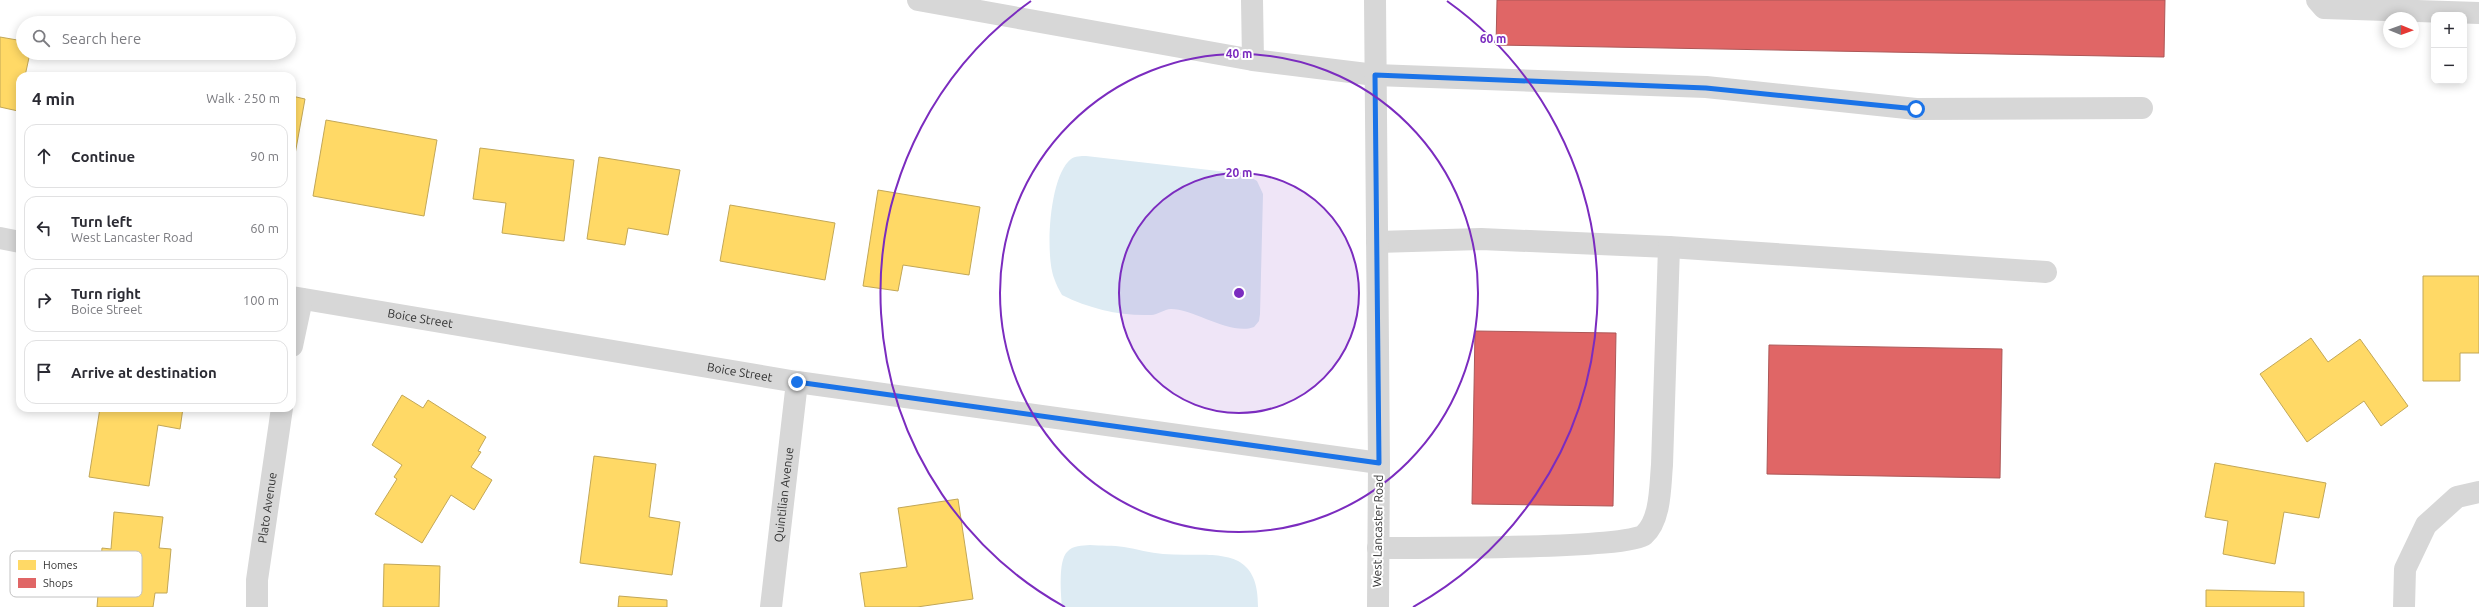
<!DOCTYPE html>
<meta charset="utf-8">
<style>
body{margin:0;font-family:Ubuntu,sans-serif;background:#f2f2f3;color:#2b2b33}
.controls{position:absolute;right:12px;top:12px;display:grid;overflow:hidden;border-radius:8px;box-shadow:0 2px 10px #0003}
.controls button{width:36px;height:36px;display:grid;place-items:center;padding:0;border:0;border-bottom:1px solid #e1e1e2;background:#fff;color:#2b2b33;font:20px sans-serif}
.compass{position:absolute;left:2383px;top:12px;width:36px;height:36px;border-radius:50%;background:#fff;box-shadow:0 2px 10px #0003;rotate:91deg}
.stop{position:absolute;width:12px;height:12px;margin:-9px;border:3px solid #1a73e8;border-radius:50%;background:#fff}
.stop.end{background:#1a73e8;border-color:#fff;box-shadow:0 1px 4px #0008}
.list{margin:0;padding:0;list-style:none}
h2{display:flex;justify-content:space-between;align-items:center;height:52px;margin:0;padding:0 16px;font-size:17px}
h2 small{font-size:13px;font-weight:400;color:#7c7c81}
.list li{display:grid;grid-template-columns:26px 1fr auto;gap:12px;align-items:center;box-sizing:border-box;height:64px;margin:0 8px 8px;padding:0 8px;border:1px solid #e1e1e2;border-radius:12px}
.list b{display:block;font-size:15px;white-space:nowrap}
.list p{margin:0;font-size:13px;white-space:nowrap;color:#7c7c81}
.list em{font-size:13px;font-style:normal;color:#7c7c81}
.icon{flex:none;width:22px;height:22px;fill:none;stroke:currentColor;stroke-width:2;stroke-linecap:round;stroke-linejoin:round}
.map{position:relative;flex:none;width:2479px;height:607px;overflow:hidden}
.search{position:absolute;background:#fff;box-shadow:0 2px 10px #0003;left:16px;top:16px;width:280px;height:44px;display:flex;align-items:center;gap:10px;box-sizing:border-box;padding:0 14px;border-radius:22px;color:#7c7c81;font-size:15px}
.panel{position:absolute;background:#fff;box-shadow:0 2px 10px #0003;left:16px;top:72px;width:280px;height:340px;border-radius:12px}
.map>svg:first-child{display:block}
</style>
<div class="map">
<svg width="2479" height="607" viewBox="0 0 2479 607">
<rect width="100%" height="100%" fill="#fff"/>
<g fill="#ddebf3">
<path d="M 1086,156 L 1245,174 L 1257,181 L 1263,194 L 1260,314 L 1259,321 L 1254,327 C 1231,336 1194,309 1171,309 C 1164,309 1158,315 1151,315 C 1120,316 1090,309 1062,295 C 1059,290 1056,284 1054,278 C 1045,254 1049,176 1071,159 C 1075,156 1081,156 1086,156 Z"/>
<path d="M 1090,545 C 1101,546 1113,545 1124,547 C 1137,549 1150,553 1163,554 C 1208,558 1259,541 1258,607 L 1062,607 C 1061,595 1058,561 1067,552 C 1073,545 1082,546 1090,545 Z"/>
</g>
<g fill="#ffd966" stroke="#c2a757">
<polygon points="0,37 23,41 23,53 30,53 25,76 20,76 18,111 0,107"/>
<polygon points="292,96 305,99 292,171"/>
<polygon points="326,120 437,140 424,216 313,196"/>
<polygon points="480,148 574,160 564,241 502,233 506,203 473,199"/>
<polygon points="599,157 680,170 668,235 628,228 625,245 587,239"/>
<polygon points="878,190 980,207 969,275 903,265 898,291 863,286"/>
<polygon points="730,205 835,223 825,280 720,261"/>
<polygon points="2423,276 2479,276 2479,353 2460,353 2460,381 2423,381"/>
<polygon points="2311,338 2328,362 2360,339 2408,406 2381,426 2364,401 2307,442 2260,374"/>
<polygon points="402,395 423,408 428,400 486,437 478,451 481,452 471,467 492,480 474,510 451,495 422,543 375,514 397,479 394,477 402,465 372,445"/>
<polygon points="100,408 183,408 180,429 158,425 149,486 89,477"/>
<polygon points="594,456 656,464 649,517 680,522 672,575 580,563"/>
<polygon points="2215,463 2326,483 2319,518 2284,512 2275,564 2223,554 2228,521 2205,517"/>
<polygon points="958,499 973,599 917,607 865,607 860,573 907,567 898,508"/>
<polygon points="114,512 163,517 159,548 171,549 167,593 155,593 153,607 97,607 102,548 111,549"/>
<polygon points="384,564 440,566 439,607 383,607"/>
<polygon points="2206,590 2304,592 2304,607 2206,607"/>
<polygon points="619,596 667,600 667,607 618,607"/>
</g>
<g fill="#e06666" stroke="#ac5757">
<polygon points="1497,0 2165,0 2164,57 1496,45"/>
<polygon points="1475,331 1616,333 1613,506 1472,504"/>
<polygon points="1769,345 2002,349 2000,478 1767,474"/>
</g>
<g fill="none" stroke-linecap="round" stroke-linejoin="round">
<g stroke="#d7d7d7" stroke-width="22">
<polyline points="918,0 1253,60 1375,75 1706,87 1916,109 2142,108"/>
<polyline points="1252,0 1253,60"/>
<polyline points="2317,0 2324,8 2479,13"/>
<polyline points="1377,242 1481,239 1669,247 2046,272"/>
<path d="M 1378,548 C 1414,548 1628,549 1644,535 C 1661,520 1660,486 1662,465 L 1669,247"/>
</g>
<g stroke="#d7d7d7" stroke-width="22">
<polyline points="0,238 20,242"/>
<path id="s1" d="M 292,297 L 797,382 L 1379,463"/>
<polyline points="292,346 302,299"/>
<path id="s2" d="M 257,607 L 257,580 L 282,408"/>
<path id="s3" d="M 771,607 L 797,382"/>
<polyline points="2404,607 2405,569 2426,525 2457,497 2479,492"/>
</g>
<polyline stroke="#d7d7d7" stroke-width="22" points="1375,0 1379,463 1378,607"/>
</g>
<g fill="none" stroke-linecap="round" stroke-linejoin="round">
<polyline stroke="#1a73e8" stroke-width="5" points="797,382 1379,463 1375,75 1706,88 1916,109"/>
</g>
<circle cx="1239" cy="293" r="120" fill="#7b2cbf" fill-opacity=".12"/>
<g fill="none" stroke="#7b2cbf" stroke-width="2">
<circle cx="1239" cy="293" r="120"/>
<circle cx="1239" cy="293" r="239"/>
<path d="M1065 607A359 359 0 0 1 1031 1M1447 1A359 359 0 0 1 1413 607"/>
</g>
<g text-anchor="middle" stroke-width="4" stroke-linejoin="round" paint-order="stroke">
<g font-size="12" fill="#333" stroke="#fff">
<text dy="4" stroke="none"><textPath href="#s1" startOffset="130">Boice Street</textPath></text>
<text dy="4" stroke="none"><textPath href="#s1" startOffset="454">Boice Street</textPath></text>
<text dy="4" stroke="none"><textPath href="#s3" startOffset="113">Quintilian Avenue</textPath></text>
<text dy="4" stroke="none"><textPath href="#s2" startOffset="100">Plato Avenue</textPath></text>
<text transform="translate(1378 531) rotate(-89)" y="4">West Lancaster Road</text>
</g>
</g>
<rect x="10" y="551" width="132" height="46" rx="6" fill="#fff" stroke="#c2c2c2" stroke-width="1"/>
<rect x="18" y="560" width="18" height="10" fill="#ffd966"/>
<rect x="18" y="578" width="18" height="10" fill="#e06666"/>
<g font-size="11" fill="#333">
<text x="43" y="569">Homes</text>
<text x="43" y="587">Shops</text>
</g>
<circle cx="1239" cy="293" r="6" fill="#7b2cbf" stroke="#fff" stroke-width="2"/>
<g font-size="12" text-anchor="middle" font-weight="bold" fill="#7b2cbf" stroke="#fff" stroke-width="4" stroke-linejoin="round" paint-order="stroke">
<text x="1493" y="43">60 m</text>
<text x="1239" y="58">40 m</text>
<text x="1239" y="177">20 m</text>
</g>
</svg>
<div class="controls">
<button>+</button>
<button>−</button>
</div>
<svg class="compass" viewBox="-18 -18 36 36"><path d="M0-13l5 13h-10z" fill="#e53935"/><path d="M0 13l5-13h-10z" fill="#7c7c81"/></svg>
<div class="stop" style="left:1916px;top:109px"></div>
<div class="stop end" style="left:797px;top:382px"></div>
<div class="search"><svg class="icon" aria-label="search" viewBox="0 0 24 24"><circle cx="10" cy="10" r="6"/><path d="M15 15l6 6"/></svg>Search here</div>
<section class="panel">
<h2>4 min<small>Walk · 250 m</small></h2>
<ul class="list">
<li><svg class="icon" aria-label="ahead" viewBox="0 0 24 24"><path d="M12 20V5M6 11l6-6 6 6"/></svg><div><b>Continue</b></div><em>90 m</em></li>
<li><svg class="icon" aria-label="left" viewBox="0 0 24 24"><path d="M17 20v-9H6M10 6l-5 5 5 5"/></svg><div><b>Turn left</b><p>West Lancaster Road</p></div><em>60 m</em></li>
<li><svg class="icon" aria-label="right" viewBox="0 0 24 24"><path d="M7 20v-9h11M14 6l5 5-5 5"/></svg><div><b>Turn right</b><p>Boice Street</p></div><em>100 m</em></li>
<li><svg class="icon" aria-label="arrive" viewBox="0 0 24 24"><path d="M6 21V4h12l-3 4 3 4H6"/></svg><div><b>Arrive at destination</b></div></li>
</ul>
</section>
</div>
